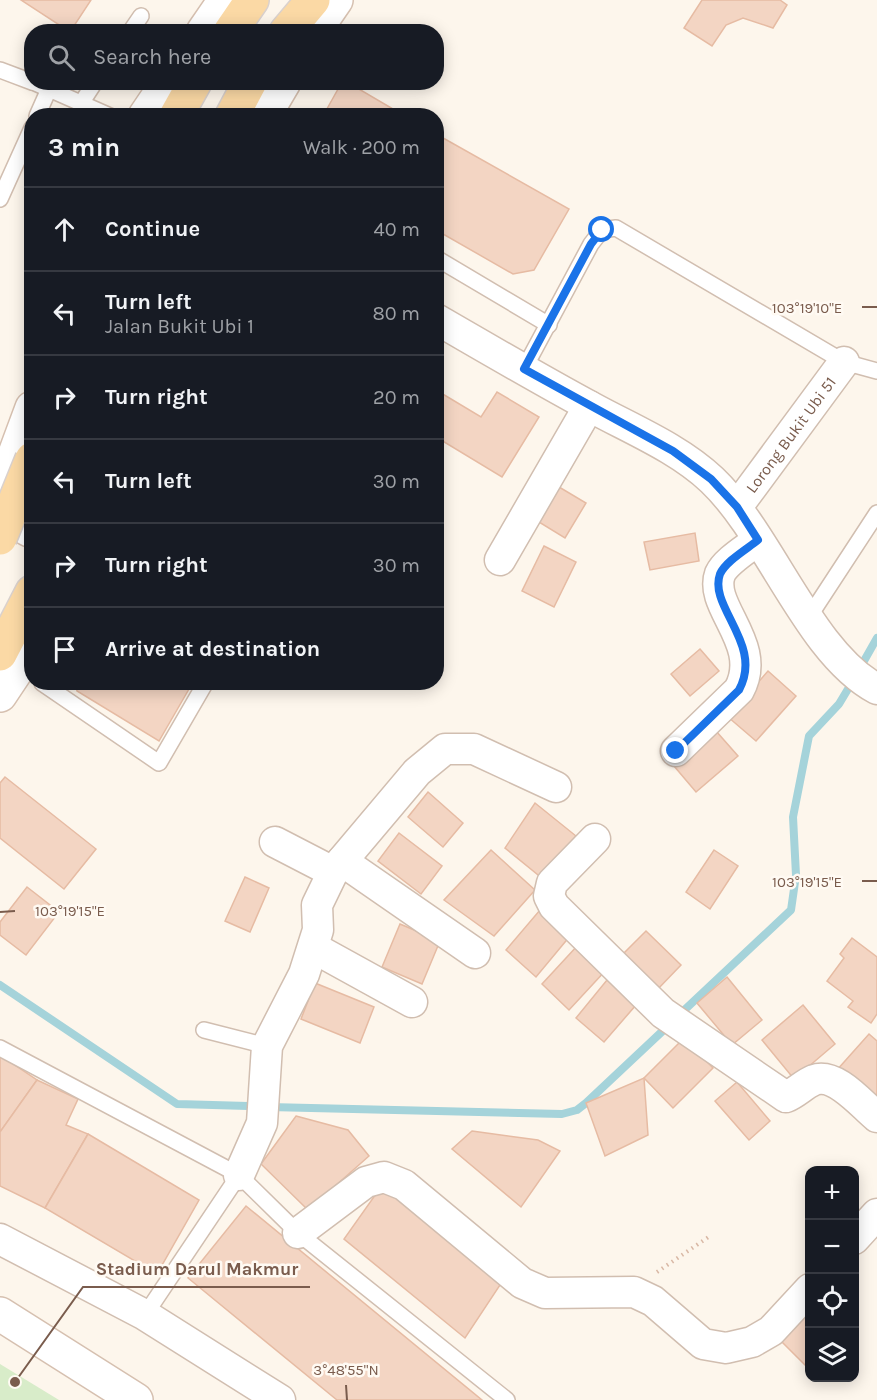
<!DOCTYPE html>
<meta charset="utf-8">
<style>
body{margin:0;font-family:Karla,sans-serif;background:#20242c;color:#f1f3f6}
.controls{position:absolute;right:18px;bottom:18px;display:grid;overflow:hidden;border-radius:12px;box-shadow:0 3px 15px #0003}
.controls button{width:54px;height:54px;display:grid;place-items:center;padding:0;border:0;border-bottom:2px solid #363941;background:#171b24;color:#f1f3f6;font:30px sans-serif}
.stop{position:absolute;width:18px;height:18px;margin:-14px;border:4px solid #1a73e8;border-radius:50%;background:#fff}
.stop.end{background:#1a73e8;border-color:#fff;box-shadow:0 2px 6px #0008}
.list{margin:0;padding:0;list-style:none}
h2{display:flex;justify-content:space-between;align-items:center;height:78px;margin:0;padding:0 24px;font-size:26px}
h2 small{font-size:20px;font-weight:400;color:#9ea1a6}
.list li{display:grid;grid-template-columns:39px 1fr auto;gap:18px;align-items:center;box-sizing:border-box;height:84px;padding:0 24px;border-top:2px solid #363941}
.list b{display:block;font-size:22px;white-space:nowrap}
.list p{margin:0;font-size:20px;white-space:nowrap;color:#9ea1a6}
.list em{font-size:20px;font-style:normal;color:#9ea1a6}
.icon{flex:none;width:33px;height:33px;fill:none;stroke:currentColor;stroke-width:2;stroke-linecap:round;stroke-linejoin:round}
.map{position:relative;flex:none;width:877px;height:1400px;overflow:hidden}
.search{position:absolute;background:#171b24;box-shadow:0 3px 15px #0003;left:24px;top:24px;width:420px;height:66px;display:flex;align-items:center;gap:15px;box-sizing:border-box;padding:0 21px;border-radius:24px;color:#9ea1a6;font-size:22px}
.panel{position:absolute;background:#171b24;box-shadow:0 3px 15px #0003;left:24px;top:108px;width:420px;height:582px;border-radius:24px}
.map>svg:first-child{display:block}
</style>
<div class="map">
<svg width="877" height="1400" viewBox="0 0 877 1400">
<rect width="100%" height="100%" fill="#fdf6ec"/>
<polygon fill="#d8ecc9" points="0,1364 59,1400 0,1400"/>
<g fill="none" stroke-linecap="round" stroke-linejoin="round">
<g stroke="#a5d3da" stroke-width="8">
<polyline points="860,668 877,638"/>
<polyline points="0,985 177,1104 248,1106"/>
<polyline points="677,1017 791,910 796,875 793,817 809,736 839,704 854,679"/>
<polyline points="269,1107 562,1114 577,1110 586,1103 669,1025"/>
</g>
</g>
<g fill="#f3d5c3" stroke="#e6bba3" stroke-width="1.5">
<polygon points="21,0 91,0 70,32"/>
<polygon points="702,0 780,0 787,5 773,28 743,18 726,25 712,46 684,28"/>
<polygon points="342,82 347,82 405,116 323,116"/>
<polygon points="436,134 569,209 534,270 513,274 436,230"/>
<polygon points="436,390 481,417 497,392 539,417 502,477 436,437"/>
<polygon points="554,484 586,503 565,538 534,519"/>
<polygon points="695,533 699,561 650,570 644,542"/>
<polygon points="544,546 576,562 554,607 522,591"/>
<polygon points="700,649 719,671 690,696 671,674"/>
<polygon points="768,671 796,696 756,741 728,717"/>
<polygon points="75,682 193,682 159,741 77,691"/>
<polygon points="716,731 738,756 696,792 674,766"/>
<polygon points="5,777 96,849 64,889 0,838 0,783"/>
<polygon points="428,792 463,823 443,847 408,817"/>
<polygon points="535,803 576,836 543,879 505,848"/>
<polygon points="399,833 442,866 421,894 378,861"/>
<polygon points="491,850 535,890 494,936 444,900"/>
<polygon points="714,850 738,866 710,909 686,892"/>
<polygon points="245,877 269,888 250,932 225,921"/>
<polygon points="27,887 59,912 26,955 0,935 0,922"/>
<polygon points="540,910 570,936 536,977 506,950"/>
<polygon points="400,924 440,941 422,984 382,967"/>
<polygon points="646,931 681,965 657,990 622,955"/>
<polygon points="852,938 877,957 877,1014 871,1023 848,1007 853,1001 827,981 844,958 840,954"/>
<polygon points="578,945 606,970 569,1010 542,984"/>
<polygon points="727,977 762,1020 732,1045 697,1003"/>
<polygon points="607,980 636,1005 604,1042 576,1018"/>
<polygon points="315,983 374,1007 360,1043 301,1019"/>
<polygon points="803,1005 835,1044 794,1079 762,1040"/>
<polygon points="869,1034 877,1041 877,1101 837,1070"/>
<polygon points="684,1038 713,1068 673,1108 644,1078"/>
<polygon points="0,1055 37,1080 0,1132"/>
<polygon points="644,1078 648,1135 605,1156 586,1103"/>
<polygon points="37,1080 78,1099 66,1125 88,1134 45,1208 0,1186 0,1132"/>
<polygon points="737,1082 770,1121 749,1140 715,1101"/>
<polygon points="296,1116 348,1130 369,1156 308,1210 261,1164"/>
<polygon points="472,1131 538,1140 560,1151 521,1207 452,1149"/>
<polygon points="88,1134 199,1200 157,1274 45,1208"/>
<polygon points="383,1184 504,1279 465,1338 344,1239"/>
<polygon points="246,1206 482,1400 337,1400 188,1278"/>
<polygon points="810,1308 810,1370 778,1338"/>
</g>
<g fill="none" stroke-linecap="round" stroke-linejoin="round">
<defs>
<g id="lane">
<polyline points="130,32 141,16"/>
<polyline points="0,70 32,82"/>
<polyline points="33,82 110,116"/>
<polyline points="82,102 95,82"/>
<polyline points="37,116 49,89"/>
<polyline points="0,199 32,128"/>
<polyline points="436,258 549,325"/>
<polyline points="524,369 591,244 602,230 616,228 844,362 877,371"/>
<polyline points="809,617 877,513"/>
<polyline points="42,683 159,763 206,682"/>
<polyline points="204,1030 267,1046"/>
<polyline points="0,1048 239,1175 298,1233 507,1400"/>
<polyline points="145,1315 239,1175"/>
</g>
<g id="street">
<path d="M 436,319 C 488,349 539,379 591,407 C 631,429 678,448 712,480 C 770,535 809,653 877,689"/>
<path id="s1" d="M 737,507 L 844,362"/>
<polyline points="500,560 589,406"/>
<path d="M 676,751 L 739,690 C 764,644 708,607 720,574 C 726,561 747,549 758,540"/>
<path d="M 595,839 L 552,883 L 549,896 L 554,906 L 663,1013 L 786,1097 C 796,1093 804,1084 814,1080 C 836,1072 862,1105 877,1117"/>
<polyline points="275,842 333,872"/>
<polyline points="342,861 475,953"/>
<polyline points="314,948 412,1002"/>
<polyline points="239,1175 262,1123 267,1046 304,974 318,930 317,905 333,872 342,861 417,772 445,749 474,749 556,787"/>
<polyline points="298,1233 366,1182 384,1177 404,1185 522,1283 545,1293 634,1292 653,1301 703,1344 726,1348 752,1342 771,1331 810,1289"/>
<polyline points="0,1239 145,1315 280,1400"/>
<polyline points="854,1239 877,1214"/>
</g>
<g id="secondary">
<polyline points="203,32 225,0"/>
<polyline points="314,32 336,0"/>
<polyline points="145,116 168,82"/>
<polyline points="264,116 284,82"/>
<path d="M 7,485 C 10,500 15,526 32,531"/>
<polyline points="0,494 32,408"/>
<polyline points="0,695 16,671 32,638"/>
<polyline points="0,1314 136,1400"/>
</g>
<g id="primary">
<polyline points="230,32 252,0"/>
<polyline points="286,32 313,0"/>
<polyline points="176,116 195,82"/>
<polyline points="232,116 250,82"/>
<polyline points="0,654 32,592"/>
</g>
</defs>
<use href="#lane" stroke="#d1beb0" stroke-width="18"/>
<use href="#street" stroke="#d1beb0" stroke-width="33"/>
<use href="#secondary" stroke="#d6c0b0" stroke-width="36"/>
<use href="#primary" stroke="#dad1cd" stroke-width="36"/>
<polyline stroke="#d9b8a5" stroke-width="4" stroke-dasharray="1.5 4.5" stroke-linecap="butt" points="657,1272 710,1236"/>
<use href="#lane" stroke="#fff" stroke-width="15"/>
<use href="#street" stroke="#fff" stroke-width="30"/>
<use href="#secondary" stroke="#fff" stroke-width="33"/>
<use href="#primary" stroke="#fbd9a5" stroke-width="33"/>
<defs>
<polyline id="primary-bridge" points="0,538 32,459"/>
</defs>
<use href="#primary-bridge" stroke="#dad1cd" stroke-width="36" stroke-linecap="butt"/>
<use href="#primary-bridge" stroke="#fbd9a5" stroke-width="33"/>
</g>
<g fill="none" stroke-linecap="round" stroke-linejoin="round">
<path stroke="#1a73e8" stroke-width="8" d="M 602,230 L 591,244 L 524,369 L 673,451 L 711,479 L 737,507 L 758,540 C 747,549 726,561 720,574 C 708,607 764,644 739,690 L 676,751"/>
</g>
<path fill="none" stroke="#7a5c4d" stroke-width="2" d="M 862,307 L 877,307M 862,881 L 877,881M 0,912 L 15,911M 346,1385 L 347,1400"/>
<g text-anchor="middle" stroke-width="5" stroke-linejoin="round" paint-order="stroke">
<g font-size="16" fill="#7a5c4d" stroke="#fffaf3">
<text dy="6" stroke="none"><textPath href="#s1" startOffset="90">Lorong Bukit Ubi 51</textPath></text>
</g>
</g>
<g font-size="15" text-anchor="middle" fill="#7a5c4d" stroke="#fffaf3" stroke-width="5" stroke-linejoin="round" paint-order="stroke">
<text x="807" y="313">103°19'10"E</text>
<text x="807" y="887">103°19'15"E</text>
<text x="70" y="916">103°19'15"E</text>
<text x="346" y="1375">3°48'55"N</text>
</g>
<path fill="none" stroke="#7a5c4d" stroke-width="2" d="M15 1382L83 1287H310"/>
<circle fill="#7a5c4d" stroke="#fffaf3" stroke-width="2" cx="15" cy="1382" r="6"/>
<g font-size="18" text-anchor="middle" font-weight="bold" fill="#7a5c4d" stroke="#fffaf3" stroke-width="5" stroke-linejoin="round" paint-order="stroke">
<text x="197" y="1275">Stadium Darul Makmur</text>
</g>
</svg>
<div class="controls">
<button>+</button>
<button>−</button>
<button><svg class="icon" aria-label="locate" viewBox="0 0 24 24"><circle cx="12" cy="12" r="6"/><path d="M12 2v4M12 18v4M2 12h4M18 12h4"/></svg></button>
<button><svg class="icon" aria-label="layers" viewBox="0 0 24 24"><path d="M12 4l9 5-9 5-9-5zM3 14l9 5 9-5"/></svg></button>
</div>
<div class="stop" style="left:602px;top:230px"></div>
<div class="stop end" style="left:676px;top:751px"></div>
<div class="search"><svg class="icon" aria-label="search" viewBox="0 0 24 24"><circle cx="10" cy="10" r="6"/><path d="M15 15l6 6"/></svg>Search here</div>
<section class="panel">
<h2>3 min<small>Walk · 200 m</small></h2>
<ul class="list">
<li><svg class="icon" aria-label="ahead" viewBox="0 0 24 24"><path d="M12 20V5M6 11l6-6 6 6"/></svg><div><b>Continue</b></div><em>40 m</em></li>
<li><svg class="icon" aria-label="left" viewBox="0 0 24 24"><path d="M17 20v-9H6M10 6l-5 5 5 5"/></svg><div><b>Turn left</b><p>Jalan Bukit Ubi 1</p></div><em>80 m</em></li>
<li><svg class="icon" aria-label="right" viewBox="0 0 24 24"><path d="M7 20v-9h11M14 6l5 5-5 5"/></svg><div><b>Turn right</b></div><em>20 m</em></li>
<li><svg class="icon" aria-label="left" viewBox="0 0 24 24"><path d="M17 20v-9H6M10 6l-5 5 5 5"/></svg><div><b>Turn left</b></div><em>30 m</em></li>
<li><svg class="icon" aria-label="right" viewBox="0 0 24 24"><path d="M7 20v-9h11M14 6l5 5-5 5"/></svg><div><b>Turn right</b></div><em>30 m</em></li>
<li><svg class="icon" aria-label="arrive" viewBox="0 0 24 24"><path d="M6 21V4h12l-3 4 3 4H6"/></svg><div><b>Arrive at destination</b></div></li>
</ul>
</section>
</div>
